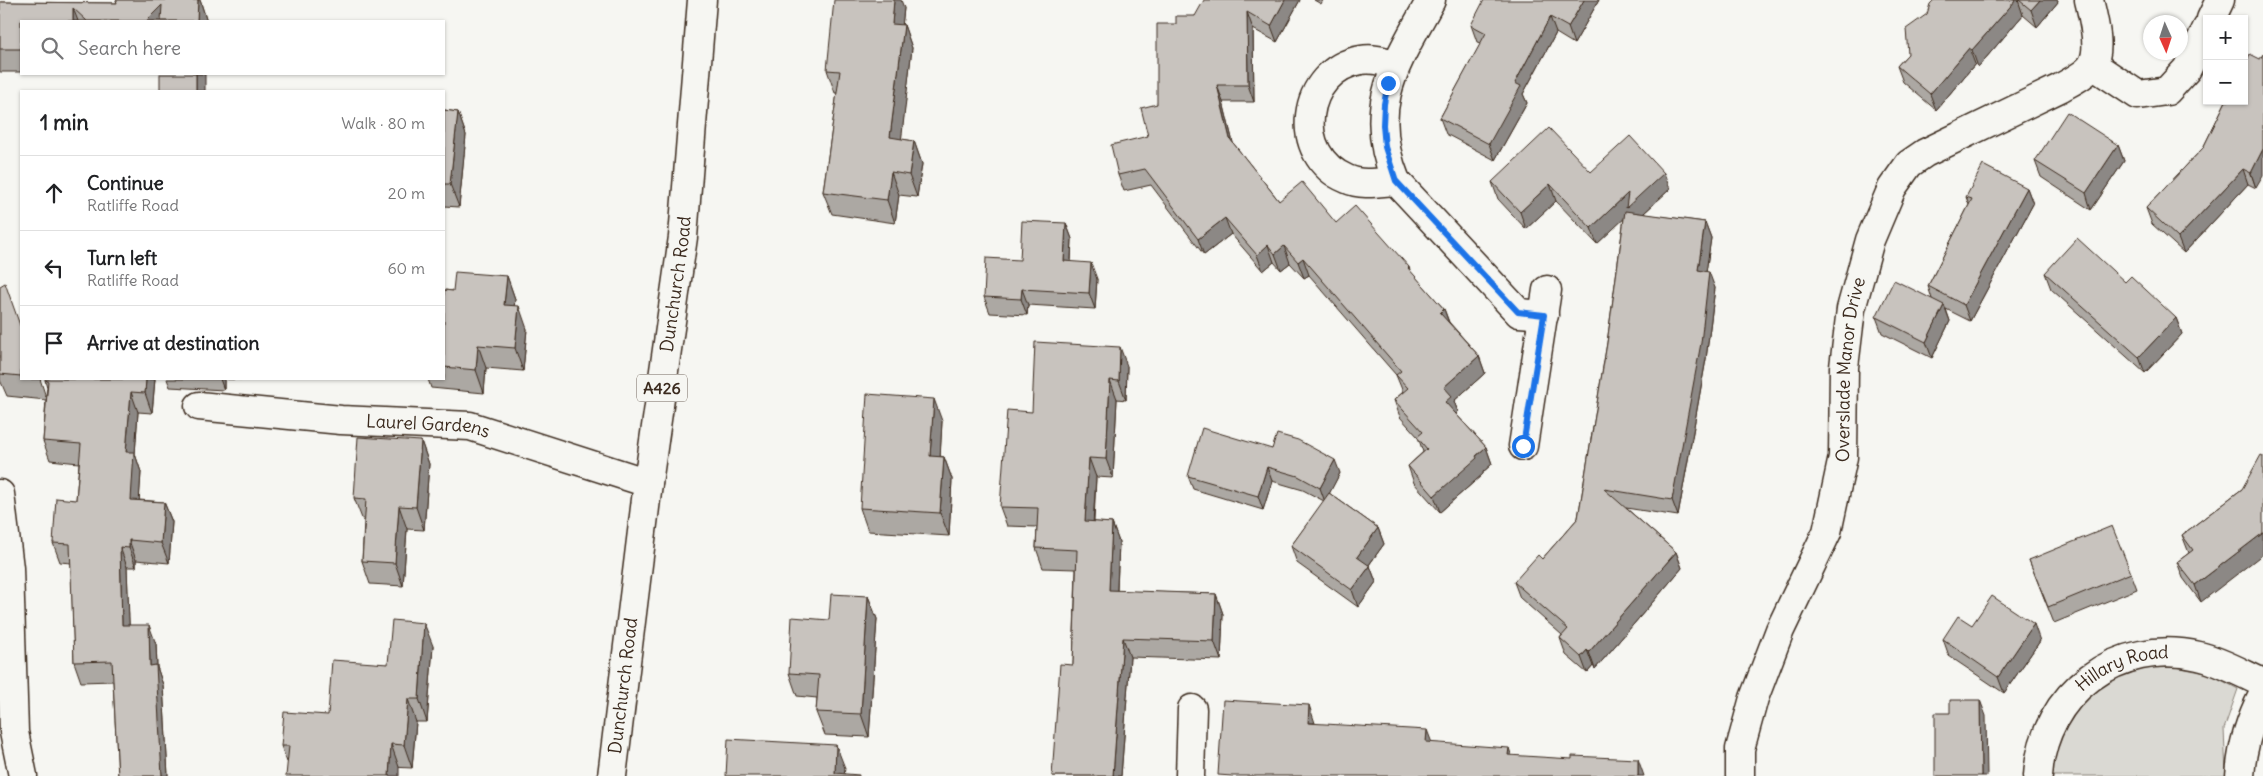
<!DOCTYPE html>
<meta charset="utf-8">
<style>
body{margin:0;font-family:Delius,sans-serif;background:#f6f6f6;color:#202124}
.controls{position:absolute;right:15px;top:15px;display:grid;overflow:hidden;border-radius:0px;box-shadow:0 1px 4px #0004}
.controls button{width:45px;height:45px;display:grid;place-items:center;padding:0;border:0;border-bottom:1px solid #e0e0e0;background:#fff;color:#202124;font:25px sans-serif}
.compass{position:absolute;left:2143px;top:15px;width:45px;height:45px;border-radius:50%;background:#fff;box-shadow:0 1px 4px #0004;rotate:177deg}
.stop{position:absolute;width:15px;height:15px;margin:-11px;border:4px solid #1a73e8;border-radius:50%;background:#fff}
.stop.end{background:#1a73e8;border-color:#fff;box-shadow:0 1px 5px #0008}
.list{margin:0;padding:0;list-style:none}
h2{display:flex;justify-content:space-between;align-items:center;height:65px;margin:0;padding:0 20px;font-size:21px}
h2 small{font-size:16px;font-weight:400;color:#757577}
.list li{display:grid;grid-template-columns:32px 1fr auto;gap:15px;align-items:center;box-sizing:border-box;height:75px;padding:0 20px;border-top:1px solid #e0e0e0}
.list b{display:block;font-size:19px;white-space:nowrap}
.list p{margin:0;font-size:16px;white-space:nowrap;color:#757577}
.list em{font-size:16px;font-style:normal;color:#757577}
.icon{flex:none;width:28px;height:28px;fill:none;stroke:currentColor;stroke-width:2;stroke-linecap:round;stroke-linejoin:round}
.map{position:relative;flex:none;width:2263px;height:776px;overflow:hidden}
.search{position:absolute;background:#fff;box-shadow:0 1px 4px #0004;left:20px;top:20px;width:425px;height:55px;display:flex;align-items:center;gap:12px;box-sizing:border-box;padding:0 18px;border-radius:0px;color:#757577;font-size:19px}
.panel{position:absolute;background:#fff;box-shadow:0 1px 4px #0004;left:20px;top:90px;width:425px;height:290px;border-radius:0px}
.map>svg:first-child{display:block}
</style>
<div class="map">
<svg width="2263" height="776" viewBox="0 0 2263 776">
<rect width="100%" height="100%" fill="#f6f6f2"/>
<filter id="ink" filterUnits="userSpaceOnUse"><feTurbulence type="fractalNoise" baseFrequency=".02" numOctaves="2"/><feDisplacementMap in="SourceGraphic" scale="10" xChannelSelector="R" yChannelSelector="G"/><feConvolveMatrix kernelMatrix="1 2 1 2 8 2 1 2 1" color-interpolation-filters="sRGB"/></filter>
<g filter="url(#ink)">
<polygon fill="#dad9d3" stroke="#8a8278" points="2176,667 2210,674 2238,689 2224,729 2226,776 2049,776 2055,741 2074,703 2104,681 2133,669"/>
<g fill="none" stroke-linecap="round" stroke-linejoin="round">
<defs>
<g id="minor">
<path d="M 1431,0 C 1396,64 1365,106 1396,181 L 1519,313 L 1544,315"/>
<polyline points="2211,19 2220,0"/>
<path d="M 1396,64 C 1384,61 1373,58 1361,60 C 1301,70 1290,156 1347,179 C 1362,186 1380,182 1396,181"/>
<polyline points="2093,65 2138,95 2167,91 2187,69 2207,28"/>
<path id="s1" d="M 199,406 L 341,420 L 470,426 L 648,483"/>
<polyline points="1523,446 1547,290"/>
<polyline points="0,494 9,568 14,732 23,776"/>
<polyline points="1190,776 1192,709"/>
<path id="s2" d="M 1740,776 L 1740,749 L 1754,698 L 1780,630 L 1827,532 L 1843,457 L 1844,367 L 1851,309 L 1870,240 L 1892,188 L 1909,164 L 1925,153 L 2060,88 C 2070,82 2086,75 2092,65 C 2102,49 2093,17 2089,0"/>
<path id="s3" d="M 2038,776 C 2043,693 2118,637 2199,656 C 2221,661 2243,674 2263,683"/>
<path d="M 2240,776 C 2242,746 2249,722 2263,695"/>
</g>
<g id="highway">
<path id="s4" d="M 612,776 L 648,483 L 683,237 L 702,0"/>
</g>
</defs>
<use href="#minor" stroke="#3b2a1e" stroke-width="31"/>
<use href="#highway" stroke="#3b2a1e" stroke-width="31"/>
<use href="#minor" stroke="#f6f6f2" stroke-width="28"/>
<use href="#highway" stroke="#f6f6f2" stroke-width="28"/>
</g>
<g fill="#aca8a3" stroke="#3b2a1e">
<polygon points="116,0 200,0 206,19 206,21 21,21 21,72 0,72 0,2 117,3"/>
<polygon points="1300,0 1277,42 1253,29 1254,102 1223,102 1233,143 1279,201 1336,223 1409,267 1411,272 1444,309 1449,322 1479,356 1485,373 1454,401 1458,412 1456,414 1486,447 1492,464 1483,472 1483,474 1440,512 1414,483 1408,466 1423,452 1418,437 1400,417 1394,400 1403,392 1396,375 1309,275 1304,278 1290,263 1281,270 1274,262 1263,271 1231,234 1204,255 1151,185 1124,191 1118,175 1148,136 1157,104 1176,24 1195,16"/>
<polygon points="1314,0 1323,0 1321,4"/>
<polygon points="1599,0 1574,44 1556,33 1523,94 1527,103 1495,160 1446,134 1440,118 1481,43 1477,42 1471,25"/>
<polygon points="1934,0 2057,0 2058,2 2037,27 2023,15 1978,67 1975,64 1936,110 1903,82 1897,66 1908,54"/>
<polygon points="904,8 902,25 904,25 912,48 901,139 914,141 922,164 917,197 899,195 895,223 832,214 823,192 837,93 835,93 827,70"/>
<polygon points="2226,101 2256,188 2248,184 2184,253 2152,224 2146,208 2203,148"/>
<polygon points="444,110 458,112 466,135 459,207 444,206"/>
<polygon points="2118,145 2124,161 2091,210 2041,177 2035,161"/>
<polygon points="1591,172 1670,189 1643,214 1705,222 1711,238 1706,271 1715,288 1706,359 1678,516 1626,508 1676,552 1682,568 1595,669 1593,666 1587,673 1566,655 1560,638 1562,635 1520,598 1514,582 1542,559 1578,518 1607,343 1624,218 1597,244 1556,201 1526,229 1498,199 1492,182"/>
<polygon points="2027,188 2033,204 1970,321 1946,309 1950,321 1932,358 1882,333 1876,317 1932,299 1928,286 1969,205 1966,197"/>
<polygon points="1066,223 1072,239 1071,262 1097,279 1095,309 1028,305 1027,315 990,313 984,297 1020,260"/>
<polygon points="2045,273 2125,282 2176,318 2182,334 2145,373 2051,289"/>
<polygon points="507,276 515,299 514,306 527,329 523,371 486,368 484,393 431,388 428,379 444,379 444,290 453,291"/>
<polygon points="0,286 21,328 21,379 40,379 46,397 47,387 45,380 155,379 152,413 138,412 135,454 141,472 139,500 164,502 172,522 169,563 136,560 136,567 127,567 129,625 156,644 157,667 163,685 168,776 118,776 113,681 81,682 74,662 71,563 60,562 53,543 76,500 79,463 50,460 43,441 46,400 7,396 0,380"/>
<polygon points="1127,366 1126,400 1117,399 1113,478 1096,477 1094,522 1112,523 1119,542 1117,591 1216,594 1223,614 1221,660 1130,657 1121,776 1052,776 1073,665 1076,569 1043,568 1036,548 1037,527 1007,526 1000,507 1032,412"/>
<polygon points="167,379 224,379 224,390 170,387"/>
<polygon points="227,379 249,379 249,380"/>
<polygon points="942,421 940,456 944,457 952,479 949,536 868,531 860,508"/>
<polygon points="421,441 429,464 424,530 407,529 403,586 370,584 362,561 364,521 363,521 354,498"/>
<polygon points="1272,449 1340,473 1329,493 1378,528 1384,544 1369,565 1370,566 1376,582 1358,607 1297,563 1291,546 1324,501 1303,490 1272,481 1263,510 1193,489 1188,476"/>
<polygon points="2242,489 2201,602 2183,578 2177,562 2189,553 2182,535"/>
<polygon points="2029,560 2131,573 2137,589 2054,623"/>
<polygon points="868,596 877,619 869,737 825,735 816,712 817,698 797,696 789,673 829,620"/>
<polygon points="1972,625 2040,641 2004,693 1949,656 1943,639"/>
<polygon points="433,646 427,722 416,722 412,768 287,762 281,746 328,715 388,664"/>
</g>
<g fill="#8c8885" stroke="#3b2a1e">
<polygon points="198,0 200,0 206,19 206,21 197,21"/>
<polygon points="894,0 901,0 904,8 900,47 892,24"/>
<polygon points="1285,0 1300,0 1277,42 1271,26"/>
<polygon points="1584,0 1599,0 1574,44 1568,27"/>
<polygon points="2016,0 2018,0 2023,15 1978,67 1972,50"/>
<polygon points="2040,0 2057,0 2058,2 2037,27 2031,10"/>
<polygon points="162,5 168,21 146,21"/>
<polygon points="73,8 78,21 73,21"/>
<polygon points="1247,12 1253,29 1254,102 1248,85"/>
<polygon points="1550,17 1556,33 1523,94 1527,103 1495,160 1489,144 1515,83"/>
<polygon points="904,25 912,48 899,160 890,137"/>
<polygon points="1969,48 1975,64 1936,110 1930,94"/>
<rect x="196" y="74" width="9" height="17"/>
<polygon points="1217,85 1223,102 1236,155 1230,139"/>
<polygon points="458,112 466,135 459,207 450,184"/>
<polygon points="914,141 922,164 917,197 909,175"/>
<polygon points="2118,145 2124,161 2091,210 2086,193"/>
<polygon points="2263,149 2263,176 2256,188 2251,173"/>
<polygon points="2243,169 2248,184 2184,253 2178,238"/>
<polygon points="891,172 899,195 895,223 887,200"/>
<polygon points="1664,173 1670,189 1632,224 1628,215 1597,244 1591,228 1628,193"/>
<polygon points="1550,184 1556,201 1526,229 1520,212"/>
<polygon points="2027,188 2033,204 1970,321 1964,305"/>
<polygon points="1225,218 1231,234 1204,255 1198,239"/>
<polygon points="1705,222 1711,238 1704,287 1698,270"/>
<polygon points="1066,223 1072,239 1070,278 1064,261"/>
<polygon points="1268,245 1274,262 1263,271 1257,255"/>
<polygon points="1284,246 1290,263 1281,270 1275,254"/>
<polygon points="1303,258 1309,275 1304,278 1298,262"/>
<polygon points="1091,263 1097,279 1095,309 1089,293"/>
<polygon points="1709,272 1715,288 1706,359 1678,516 1672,500"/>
<polygon points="507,276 515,299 512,328 504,305"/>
<polygon points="1022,289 1028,305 1027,315 1021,299"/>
<polygon points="1944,305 1950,321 1932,358 1926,342"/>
<polygon points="519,306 527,329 523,371 515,348"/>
<polygon points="1444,309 1450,326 1440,313"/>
<polygon points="2176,318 2182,334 2145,373 2139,357"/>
<polygon points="478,345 486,368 484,393 476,370"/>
<polygon points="1120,347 1127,366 1126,400 1119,381"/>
<polygon points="1479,356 1485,373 1454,401 1458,412 1451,418 1445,402 1444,387"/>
<polygon points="146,379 155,379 152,413 145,393"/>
<polygon points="220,379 224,379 224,390"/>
<polygon points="1110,380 1117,399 1113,478 1106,459"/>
<polygon points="131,392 138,412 135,454 141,472 138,520 131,500 126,452"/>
<polygon points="934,399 942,421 939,479 930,456"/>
<polygon points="421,441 429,464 424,530 416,507"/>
<polygon points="1486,447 1492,464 1483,472 1483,474 1440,512 1434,496"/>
<polygon points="944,457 952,479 949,536 940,513"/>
<polygon points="1089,458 1096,477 1092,541 1085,521"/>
<polygon points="1335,460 1340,473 1325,502 1320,488"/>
<polygon points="1267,467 1272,481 1263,510 1258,496"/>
<polygon points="164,502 172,522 169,563 161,543"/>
<polygon points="399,506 407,529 403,586 395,563"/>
<polygon points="1112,523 1119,542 1116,610 1109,590"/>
<polygon points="1378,528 1384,544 1363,573 1357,557"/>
<polygon points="2263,533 2263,554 2201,602 2195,585"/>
<polygon points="129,540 136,560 136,567 129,548"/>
<polygon points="120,547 127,567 130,645 122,625"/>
<polygon points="1676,552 1682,568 1595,669 1589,652"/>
<polygon points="1370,566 1376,582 1358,607 1352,590"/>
<polygon points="1216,594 1223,614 1221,660 1214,641"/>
<polygon points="868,596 877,619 869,737 861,714"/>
<polygon points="424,623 433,646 427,722 419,699"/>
<polygon points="2034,624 2040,641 2004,693 1998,677"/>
<polygon points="149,625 156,644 157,667 163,685 168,776 162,776 150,666"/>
<polygon points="1123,638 1130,657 1121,776 1113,776"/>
<polygon points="1587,650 1593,666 1587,673 1581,657"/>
<polygon points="408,699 416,722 412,768 404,745"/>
<polygon points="1980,700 1986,716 1987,776 1981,776"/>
<polygon points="1309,705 1315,723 1308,723"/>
<polygon points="1427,730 1434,748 1426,742"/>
<polygon points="391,744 399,767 399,776 389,776"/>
<polygon points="836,745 845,768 844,776 835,773"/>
<polygon points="1509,748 1515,766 1508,755"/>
<polygon points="1638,759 1644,776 1638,776"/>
</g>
<g fill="#c8c3be" stroke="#3b2a1e">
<polygon points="116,0 198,0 197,21 161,21 162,5 146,21 87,21 73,8 73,21 21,21 21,49 0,49 0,2 117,3"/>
<polygon points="834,0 894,0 892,24 904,25 890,137 914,141 909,175 891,172 887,200 823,192 840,71 827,70"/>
<polygon points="1204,0 1285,0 1271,26 1247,12 1248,85 1217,85 1230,139 1279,201 1302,182 1336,223 1355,206 1409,267 1408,268 1444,309 1440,313 1479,356 1444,387 1452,396 1445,402 1486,447 1476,456 1477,458 1434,496 1408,466 1427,449 1417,437 1423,432 1394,400 1408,388 1396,375 1401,371 1303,258 1298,262 1284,246 1275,254 1268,245 1257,255 1225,218 1198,239 1145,169 1118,175 1111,145 1148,136 1141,108 1157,104 1157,24 1176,24 1176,16 1195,16"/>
<polygon points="1484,0 1584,0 1568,27 1550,17 1515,83 1521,86 1489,144 1440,118 1486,33 1471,25"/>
<polygon points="1934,0 2016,0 1972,50 1969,48 1930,94 1897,66 1908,54 1906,29 1927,14 1930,4"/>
<polygon points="2019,0 2040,0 2031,10"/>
<polygon points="2250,54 2260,59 2263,54 2263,149 2251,173 2243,169 2178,238 2146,208 2203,148 2226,101 2244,101 2244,66"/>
<rect x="160" y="74" width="36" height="17"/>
<polygon points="444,110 458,112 450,184 444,184"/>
<polygon points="2067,112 2118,145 2086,193 2035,161"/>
<polygon points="1549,128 1591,172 1630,136 1664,173 1626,208 1628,193 1591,228 1550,184 1520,212 1492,182"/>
<polygon points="1983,165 2027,188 1964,305 1928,286 1972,199 1966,197"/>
<polygon points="1625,211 1705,222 1698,270 1709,272 1701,343 1672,500 1604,489 1676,552 1589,652 1587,650 1581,657 1560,638 1568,629 1514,582 1538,555 1542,559 1578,518 1607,343"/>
<polygon points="1022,221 1066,223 1064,261 1091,263 1089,293 1022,289 1021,299 984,297 986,258 1020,260"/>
<polygon points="2077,238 2125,282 2131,276 2176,318 2139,357 2045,273"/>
<polygon points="455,272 507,276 504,305 519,306 515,348 478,345 476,370 444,367 444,290 453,291"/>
<polygon points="1894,280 1944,305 1926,342 1876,317"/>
<polygon points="5,283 21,328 21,376 0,374 0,286"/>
<polygon points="1035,342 1120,347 1119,381 1110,380 1106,459 1089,458 1085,521 1112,523 1109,590 1216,594 1214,641 1123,638 1113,776 1052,776 1060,664 1073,665 1077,550 1036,548 1038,508 1000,507 1007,410 1032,412"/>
<polygon points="45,379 146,379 145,393 131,392 126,452 134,452 131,500 164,502 161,543 129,540 129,548 120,547 122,625 149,625 150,666 156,665 162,776 118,776 112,661 74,662 70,544 53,543 56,498 76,500 81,444 43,441 48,381 45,380"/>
<polygon points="867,394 934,399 930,456 944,457 940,513 860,508"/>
<polygon points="1202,428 1272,449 1277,434 1298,440 1335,460 1320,488 1298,476 1267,467 1258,496 1188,476"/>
<polygon points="358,437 421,441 416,507 399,506 395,563 362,561 366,499 354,498"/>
<polygon points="2261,455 2263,456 2263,533 2195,585 2177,562 2193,550 2182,535 2242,489"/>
<polygon points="1329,493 1378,528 1357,557 1370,566 1352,590 1291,546"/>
<polygon points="2112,526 2131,573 2048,607 2029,560"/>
<polygon points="831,594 868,596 861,714 816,712 819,675 789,673 792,617 829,620"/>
<polygon points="1992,596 2034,624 1998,677 1943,639 1958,616 1972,625"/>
<polygon points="392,620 424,623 419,699 408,699 404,745 391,744 389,776 286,776 289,746 281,746 284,712 328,715 332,660 388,664"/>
<polygon points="1223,700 1309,705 1308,723 1427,730 1426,742 1509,748 1508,755 1572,759 1572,756 1638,759 1638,776 1232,776 1218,775"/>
<polygon points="1950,700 1980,700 1981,776 1935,776 1935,713 1950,713"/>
<polygon points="728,739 836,745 835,773 859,775 859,776 726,776"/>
</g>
</g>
<g fill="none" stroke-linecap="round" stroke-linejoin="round" filter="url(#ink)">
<polyline stroke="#1a73e8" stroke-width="6" points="1388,83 1384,104 1383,125 1385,147 1396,181 1518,312 1544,315 1523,446"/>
</g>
<g text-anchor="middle" stroke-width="4" stroke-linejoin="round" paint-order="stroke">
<rect fill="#f6f6f2" stroke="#73675e" stroke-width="1" x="637" y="374.5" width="50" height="27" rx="4"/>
<g font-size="16" font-weight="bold" fill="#3b2a1e">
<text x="662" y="394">A426</text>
</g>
<g font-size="18" fill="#3b2a1e" stroke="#f6f6f2">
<text dy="6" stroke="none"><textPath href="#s4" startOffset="496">Dunchurch Road</textPath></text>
<text dy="6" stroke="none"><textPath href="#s2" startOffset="426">Overslade Manor Drive</textPath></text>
<text dy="6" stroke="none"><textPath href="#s1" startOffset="230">Laurel Gardens</textPath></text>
<text dy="6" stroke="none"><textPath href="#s3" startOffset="149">Hillary Road</textPath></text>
<text dy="6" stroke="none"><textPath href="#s4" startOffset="91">Dunchurch Road</textPath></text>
</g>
</g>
</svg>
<div class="controls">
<button>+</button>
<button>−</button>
</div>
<svg class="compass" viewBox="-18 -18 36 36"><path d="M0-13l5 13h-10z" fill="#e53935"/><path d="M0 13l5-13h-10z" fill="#757577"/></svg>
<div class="stop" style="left:1523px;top:446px"></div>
<div class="stop end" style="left:1388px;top:83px"></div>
<div class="search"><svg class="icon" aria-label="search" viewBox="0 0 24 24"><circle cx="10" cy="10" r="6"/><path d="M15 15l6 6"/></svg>Search here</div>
<section class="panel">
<h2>1 min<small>Walk · 80 m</small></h2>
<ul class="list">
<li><svg class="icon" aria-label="ahead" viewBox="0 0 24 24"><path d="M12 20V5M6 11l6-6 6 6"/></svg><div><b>Continue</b><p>Ratliffe Road</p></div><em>20 m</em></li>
<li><svg class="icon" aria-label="left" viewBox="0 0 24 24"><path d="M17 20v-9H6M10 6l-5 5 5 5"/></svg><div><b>Turn left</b><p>Ratliffe Road</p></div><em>60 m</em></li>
<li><svg class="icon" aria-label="arrive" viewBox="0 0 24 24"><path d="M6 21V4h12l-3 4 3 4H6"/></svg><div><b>Arrive at destination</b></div></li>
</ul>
</section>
</div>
